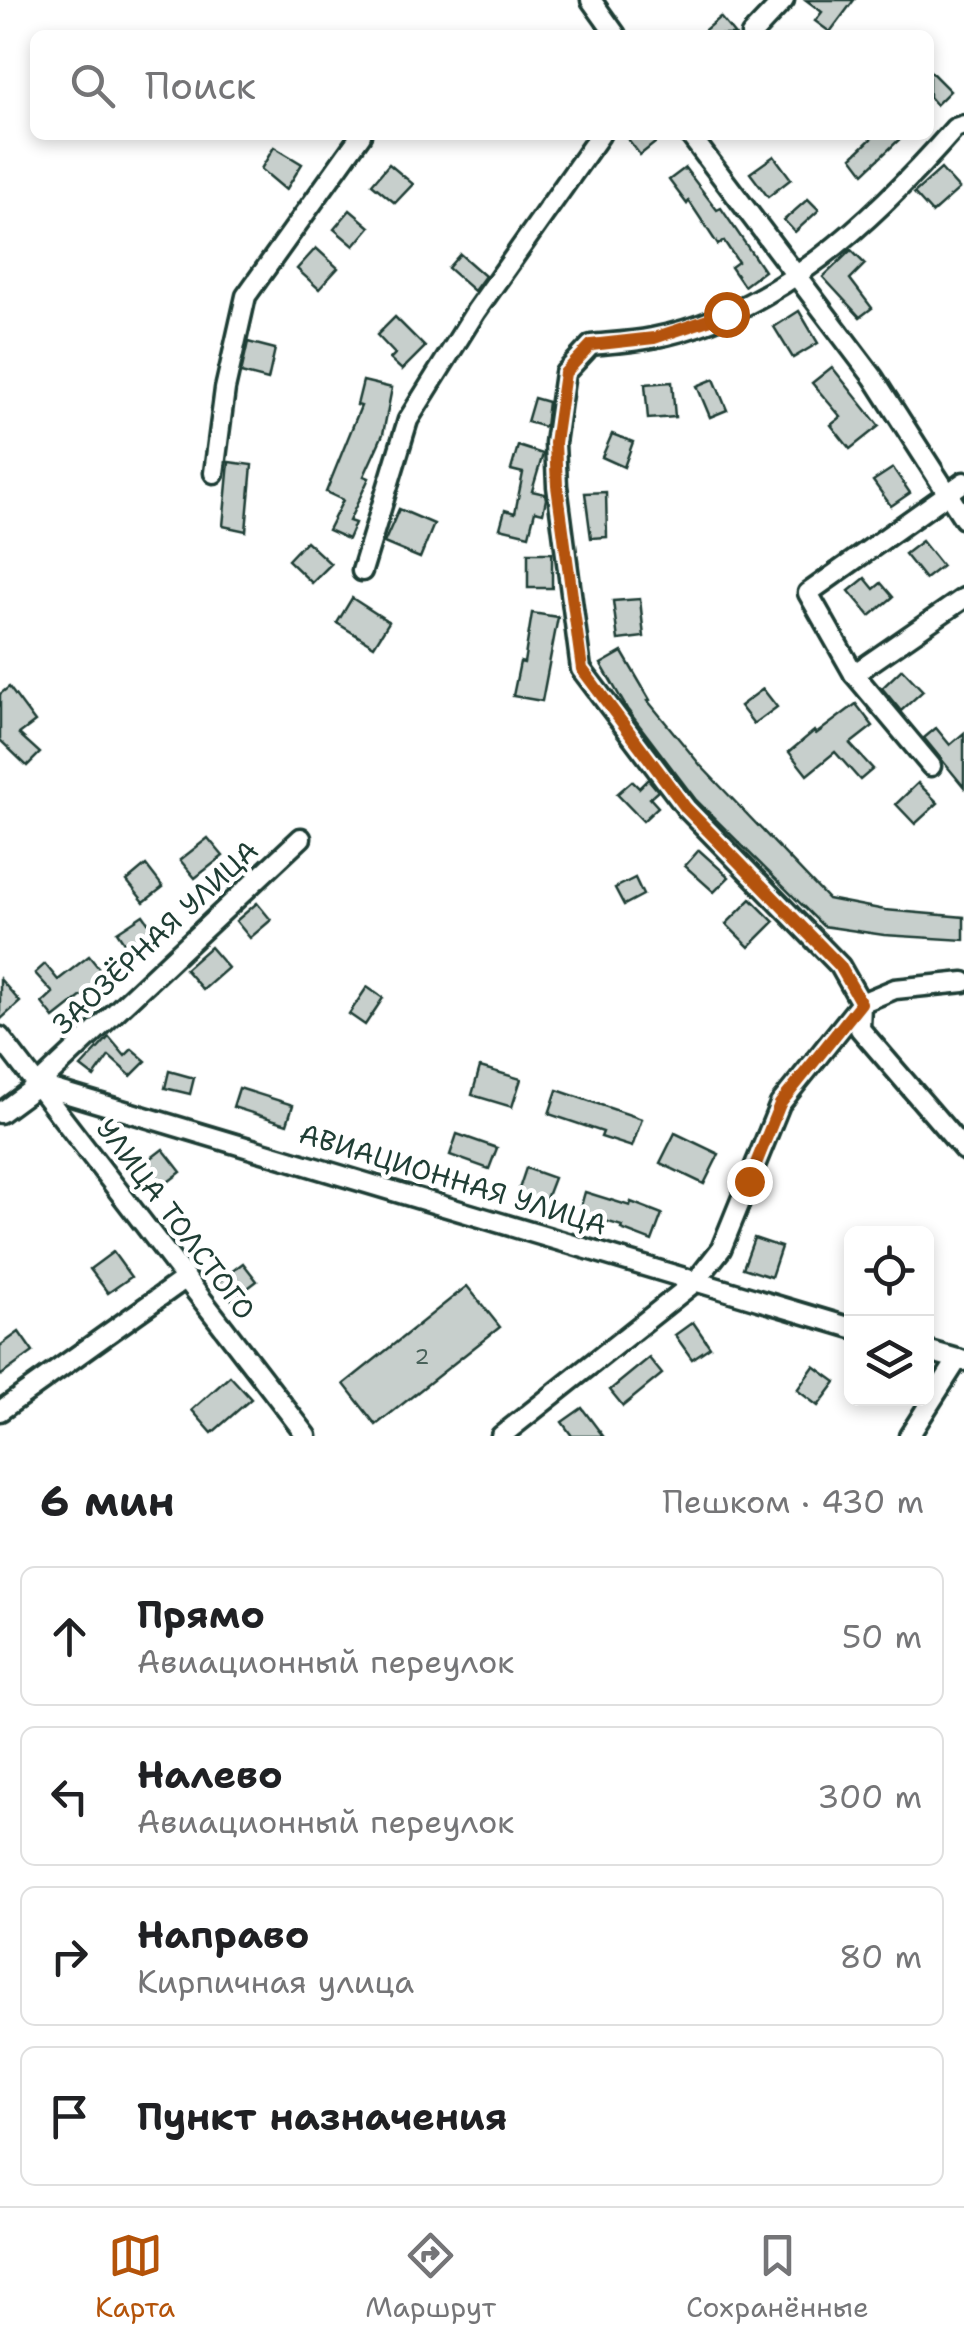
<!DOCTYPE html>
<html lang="ru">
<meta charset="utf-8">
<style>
body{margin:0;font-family:"Shantell Sans",sans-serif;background:#f6f6f6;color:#202124}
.controls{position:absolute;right:30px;bottom:30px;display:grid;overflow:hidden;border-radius:15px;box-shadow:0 5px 15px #0003}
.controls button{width:90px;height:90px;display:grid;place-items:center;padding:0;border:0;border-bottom:2px solid #e0e0e0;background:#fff;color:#202124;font:50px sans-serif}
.stop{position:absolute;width:30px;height:30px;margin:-22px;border:8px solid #b45309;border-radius:50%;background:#fff}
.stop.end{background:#b45309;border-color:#fff;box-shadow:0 2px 10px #0008}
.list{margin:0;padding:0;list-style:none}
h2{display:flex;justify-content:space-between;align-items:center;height:130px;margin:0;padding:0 40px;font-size:42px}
h2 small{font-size:32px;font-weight:400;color:#757577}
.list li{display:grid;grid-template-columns:65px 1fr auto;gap:30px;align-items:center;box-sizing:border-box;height:140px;margin:0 20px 20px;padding:0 20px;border:2px solid #e0e0e0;border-radius:15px}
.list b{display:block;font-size:38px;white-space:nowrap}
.list p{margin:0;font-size:32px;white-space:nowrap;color:#757577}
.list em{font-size:32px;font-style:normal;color:#757577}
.icon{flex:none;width:55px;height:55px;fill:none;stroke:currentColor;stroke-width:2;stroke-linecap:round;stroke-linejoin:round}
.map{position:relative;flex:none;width:964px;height:1436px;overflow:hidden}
.search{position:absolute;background:#fff;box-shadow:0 5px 15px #0003;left:30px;right:30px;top:30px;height:110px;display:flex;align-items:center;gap:25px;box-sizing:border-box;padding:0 35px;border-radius:15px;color:#757577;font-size:38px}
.sheet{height:770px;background:#fff}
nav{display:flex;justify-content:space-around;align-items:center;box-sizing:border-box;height:140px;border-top:2px solid #e0e0e0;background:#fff;font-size:28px;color:#757577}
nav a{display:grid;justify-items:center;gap:5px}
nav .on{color:#b45309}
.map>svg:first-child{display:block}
</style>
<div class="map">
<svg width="964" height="1436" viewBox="0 0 964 1436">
<rect width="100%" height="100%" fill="#fff"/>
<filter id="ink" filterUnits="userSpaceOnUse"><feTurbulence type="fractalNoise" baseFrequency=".01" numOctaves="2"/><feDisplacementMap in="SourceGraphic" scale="20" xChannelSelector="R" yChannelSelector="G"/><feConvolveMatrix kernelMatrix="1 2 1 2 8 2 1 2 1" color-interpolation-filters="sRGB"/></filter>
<g filter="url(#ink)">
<g fill="#c7cfcc" stroke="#1f3d34" stroke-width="2.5">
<polygon points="806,0 854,0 830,32 815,21 822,12"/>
<polygon points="720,17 735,35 699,35"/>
<polygon points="929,70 950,91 936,105 929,97"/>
<polygon points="625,135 665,135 640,155"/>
<polygon points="875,135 904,135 864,173 852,157"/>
<polygon points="274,147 302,164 286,190 261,169"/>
<polygon points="774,156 791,179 768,197 750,173"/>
<polygon points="389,164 413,184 395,203 372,184"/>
<polygon points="685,168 717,210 721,208 764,271 744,286 731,267 738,262 724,241 718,245 689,201 687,204 669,180"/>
<polygon points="941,169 959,189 932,213 914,193"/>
<polygon points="808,199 819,210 795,232 784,220"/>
<polygon points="350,210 370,227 354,246 334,229"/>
<polygon points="316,248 338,268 319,289 297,269"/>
<polygon points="851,250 865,264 850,279 872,308 860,317 823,277"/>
<polygon points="460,254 485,276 474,291 448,268"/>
<polygon points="799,311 818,343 793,358 774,327"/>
<polygon points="395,317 425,347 402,370 390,359 395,354 377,335"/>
<polygon points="248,342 275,349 268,380 241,373"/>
<polygon points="832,367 879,426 850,449 831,425 841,417 812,383"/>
<polygon points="714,379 727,410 710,417 697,386"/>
<polygon points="363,381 392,388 383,434 364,476 369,478 349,521 355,523 348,539 328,530 343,500 326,492 361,406 357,405"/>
<polygon points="672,382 675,417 648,419 645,384"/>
<polygon points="534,398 548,402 545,427 527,422"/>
<polygon points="612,434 633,442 624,467 602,457"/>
<polygon points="518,446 543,454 532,491 545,494 546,499 543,513 535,511 529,535 500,528 505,510 515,513 523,473 511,470"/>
<polygon points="229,462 252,465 246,531 223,526"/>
<polygon points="893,468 910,493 891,506 873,481"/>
<polygon points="606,492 607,537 591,538 585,493"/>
<polygon points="399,509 434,524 420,558 384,543"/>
<polygon points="306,541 331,564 312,583 288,560"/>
<polygon points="922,541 942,566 925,579 905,554"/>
<rect x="528" y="553" width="24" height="35"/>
<polygon points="865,578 874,589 881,583 893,597 870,616 849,591"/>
<polygon points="352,598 389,622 374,646 337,623"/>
<polygon points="640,599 644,637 618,640 613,601"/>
<polygon points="532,613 558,617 542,701 513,696 520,662 524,663"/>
<polygon points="622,652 650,700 648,701 701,766 828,899 885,910 964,917 964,940 884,935 823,926 696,800 627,709 601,664"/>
<polygon points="902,669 923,691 901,711 882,688"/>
<polygon points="9,687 35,722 19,734 40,753 27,766 0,740 0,694"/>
<polygon points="763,689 777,707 754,724 740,706"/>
<polygon points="856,704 873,726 850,744 873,769 860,780 835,752 807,775 789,752 814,731 816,734"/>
<polygon points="936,728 950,745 964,733 964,787 924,738"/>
<polygon points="648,779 658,791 650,798 658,807 643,821 617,794 632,781 639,788"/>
<polygon points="918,783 938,803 915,824 896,804"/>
<polygon points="208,838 223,856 195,878 180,860"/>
<polygon points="699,850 729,877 714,892 685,866"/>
<polygon points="146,865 163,887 144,902 127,881"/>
<polygon points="635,878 643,895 624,905 615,888"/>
<polygon points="751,899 774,922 749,947 726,924"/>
<polygon points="257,903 271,920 250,938 236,921"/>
<polygon points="143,915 155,932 129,950 117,932"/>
<polygon points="210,947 228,968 203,990 185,969"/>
<polygon points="89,956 106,977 54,1018 42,1003 53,993 35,973 45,964 58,980"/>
<polygon points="0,979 20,1002 0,1020"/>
<polygon points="367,987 383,998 365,1025 349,1014"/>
<polygon points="109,1037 125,1056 132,1049 146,1061 131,1076 109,1056 94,1077 81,1067"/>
<polygon points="480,1067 521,1079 512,1107 472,1095"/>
<polygon points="169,1071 194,1078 190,1094 165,1088"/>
<polygon points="239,1088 293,1105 287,1124 233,1107"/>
<polygon points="557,1090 642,1119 632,1147 601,1137 603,1132 549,1114"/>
<polygon points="675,1133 719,1154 704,1184 660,1163"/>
<polygon points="457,1134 497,1148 489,1169 450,1155"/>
<polygon points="163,1149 181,1172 164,1185 146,1162"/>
<polygon points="526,1168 554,1178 544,1204 517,1195"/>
<polygon points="585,1192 630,1206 631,1202 662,1214 652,1241 621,1229 622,1226 579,1213"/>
<polygon points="754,1238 781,1247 771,1277 743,1268"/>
<polygon points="113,1252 131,1277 108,1293 90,1269"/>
<polygon points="243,1263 257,1281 232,1300 218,1282"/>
<polygon points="467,1286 500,1327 376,1425 344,1384"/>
<polygon points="693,1322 710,1347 692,1359 675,1335"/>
<polygon points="19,1332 33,1352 0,1376 0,1346"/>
<polygon points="649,1358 662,1374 623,1406 610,1390"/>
<polygon points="814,1366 836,1382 818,1406 797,1390"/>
<polygon points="230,1376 251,1399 212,1433 192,1410"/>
<polygon points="582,1408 603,1436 572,1436 562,1422"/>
</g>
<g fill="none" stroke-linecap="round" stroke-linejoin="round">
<defs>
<g id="minor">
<polyline points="591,0 616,35"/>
<polyline points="751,35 784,0"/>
<path d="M 964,125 L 955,128 C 876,218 775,315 652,338 C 632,342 611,343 591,345 L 565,373 L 555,443 L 557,486 L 581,669 L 686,808 L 840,966 L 861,1003 L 860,1029 L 964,1150"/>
<polyline points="690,135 873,377 964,519"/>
<polyline points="214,473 225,389 246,296 361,135"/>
<polyline points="362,571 408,420 476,311 600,135"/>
<polyline points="854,674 964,598"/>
<polyline points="931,766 854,674 808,593 964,482"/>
<polyline points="0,1037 307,1436"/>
<polyline points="38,1085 852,1328"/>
<polyline points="0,1113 38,1085 301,838"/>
<polyline points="926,1350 964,1361"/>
<polyline points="0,1411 186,1278"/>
<polyline points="501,1436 696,1281 721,1249 780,1104 861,1003 895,989 964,982"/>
<polyline points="909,1436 958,1359"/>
</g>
</defs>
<use href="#minor" stroke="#1f3d34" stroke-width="25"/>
<use href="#minor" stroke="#fff" stroke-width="18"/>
</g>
</g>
<g fill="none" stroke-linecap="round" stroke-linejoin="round" filter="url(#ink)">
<polyline stroke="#b45309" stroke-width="12" points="726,314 654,338 591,345 565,373 555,443 557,486 582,669 686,808 840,966 861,1003 780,1104 749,1181"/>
</g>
<g text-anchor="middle" stroke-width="9" stroke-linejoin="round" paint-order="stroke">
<g font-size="22" fill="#49625a">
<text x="422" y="1364">2</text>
</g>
<g font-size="28" fill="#1f3d34" stroke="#fff">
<text transform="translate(155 937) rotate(-43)" y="10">ЗАОЗЁРНАЯ УЛИЦА</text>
<text transform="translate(453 1179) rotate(17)" y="10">АВИАЦИОННАЯ УЛИЦА</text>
<text transform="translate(176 1219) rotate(53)" y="10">УЛИЦА ТОЛСТОГО</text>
</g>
</g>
</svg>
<div class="controls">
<button><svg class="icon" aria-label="locate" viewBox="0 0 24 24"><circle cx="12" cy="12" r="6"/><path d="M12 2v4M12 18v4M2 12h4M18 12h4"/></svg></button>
<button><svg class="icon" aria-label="layers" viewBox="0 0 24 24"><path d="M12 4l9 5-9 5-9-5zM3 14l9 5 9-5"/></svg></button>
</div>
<div class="stop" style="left:726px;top:314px"></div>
<div class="stop end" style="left:749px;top:1181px"></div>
<div class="search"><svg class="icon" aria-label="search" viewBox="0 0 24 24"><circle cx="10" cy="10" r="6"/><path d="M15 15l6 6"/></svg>Поиск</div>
</div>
<section class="sheet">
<h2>6 мин<small>Пешком · 430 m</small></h2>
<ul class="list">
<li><svg class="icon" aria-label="ahead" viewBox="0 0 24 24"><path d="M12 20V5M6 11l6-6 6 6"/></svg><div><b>Прямо</b><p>Авиационный переулок</p></div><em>50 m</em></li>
<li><svg class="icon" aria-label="left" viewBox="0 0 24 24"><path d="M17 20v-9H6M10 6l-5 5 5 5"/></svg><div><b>Налево</b><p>Авиационный переулок</p></div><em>300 m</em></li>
<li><svg class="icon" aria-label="right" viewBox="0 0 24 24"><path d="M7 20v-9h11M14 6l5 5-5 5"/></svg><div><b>Направо</b><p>Кирпичная улица</p></div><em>80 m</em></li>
<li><svg class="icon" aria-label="arrive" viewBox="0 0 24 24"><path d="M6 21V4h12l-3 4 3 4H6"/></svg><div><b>Пункт назначения</b></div></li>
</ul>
</section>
<nav>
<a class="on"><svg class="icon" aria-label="map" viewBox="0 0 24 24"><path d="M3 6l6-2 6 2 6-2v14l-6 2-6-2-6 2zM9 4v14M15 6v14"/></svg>Карта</a>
<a><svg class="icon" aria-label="directions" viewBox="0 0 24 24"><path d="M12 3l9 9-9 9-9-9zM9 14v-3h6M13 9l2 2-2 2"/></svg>Маршрут</a>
<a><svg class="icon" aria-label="saved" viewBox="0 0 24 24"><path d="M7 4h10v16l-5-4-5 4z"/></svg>Сохранённые</a>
</nav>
